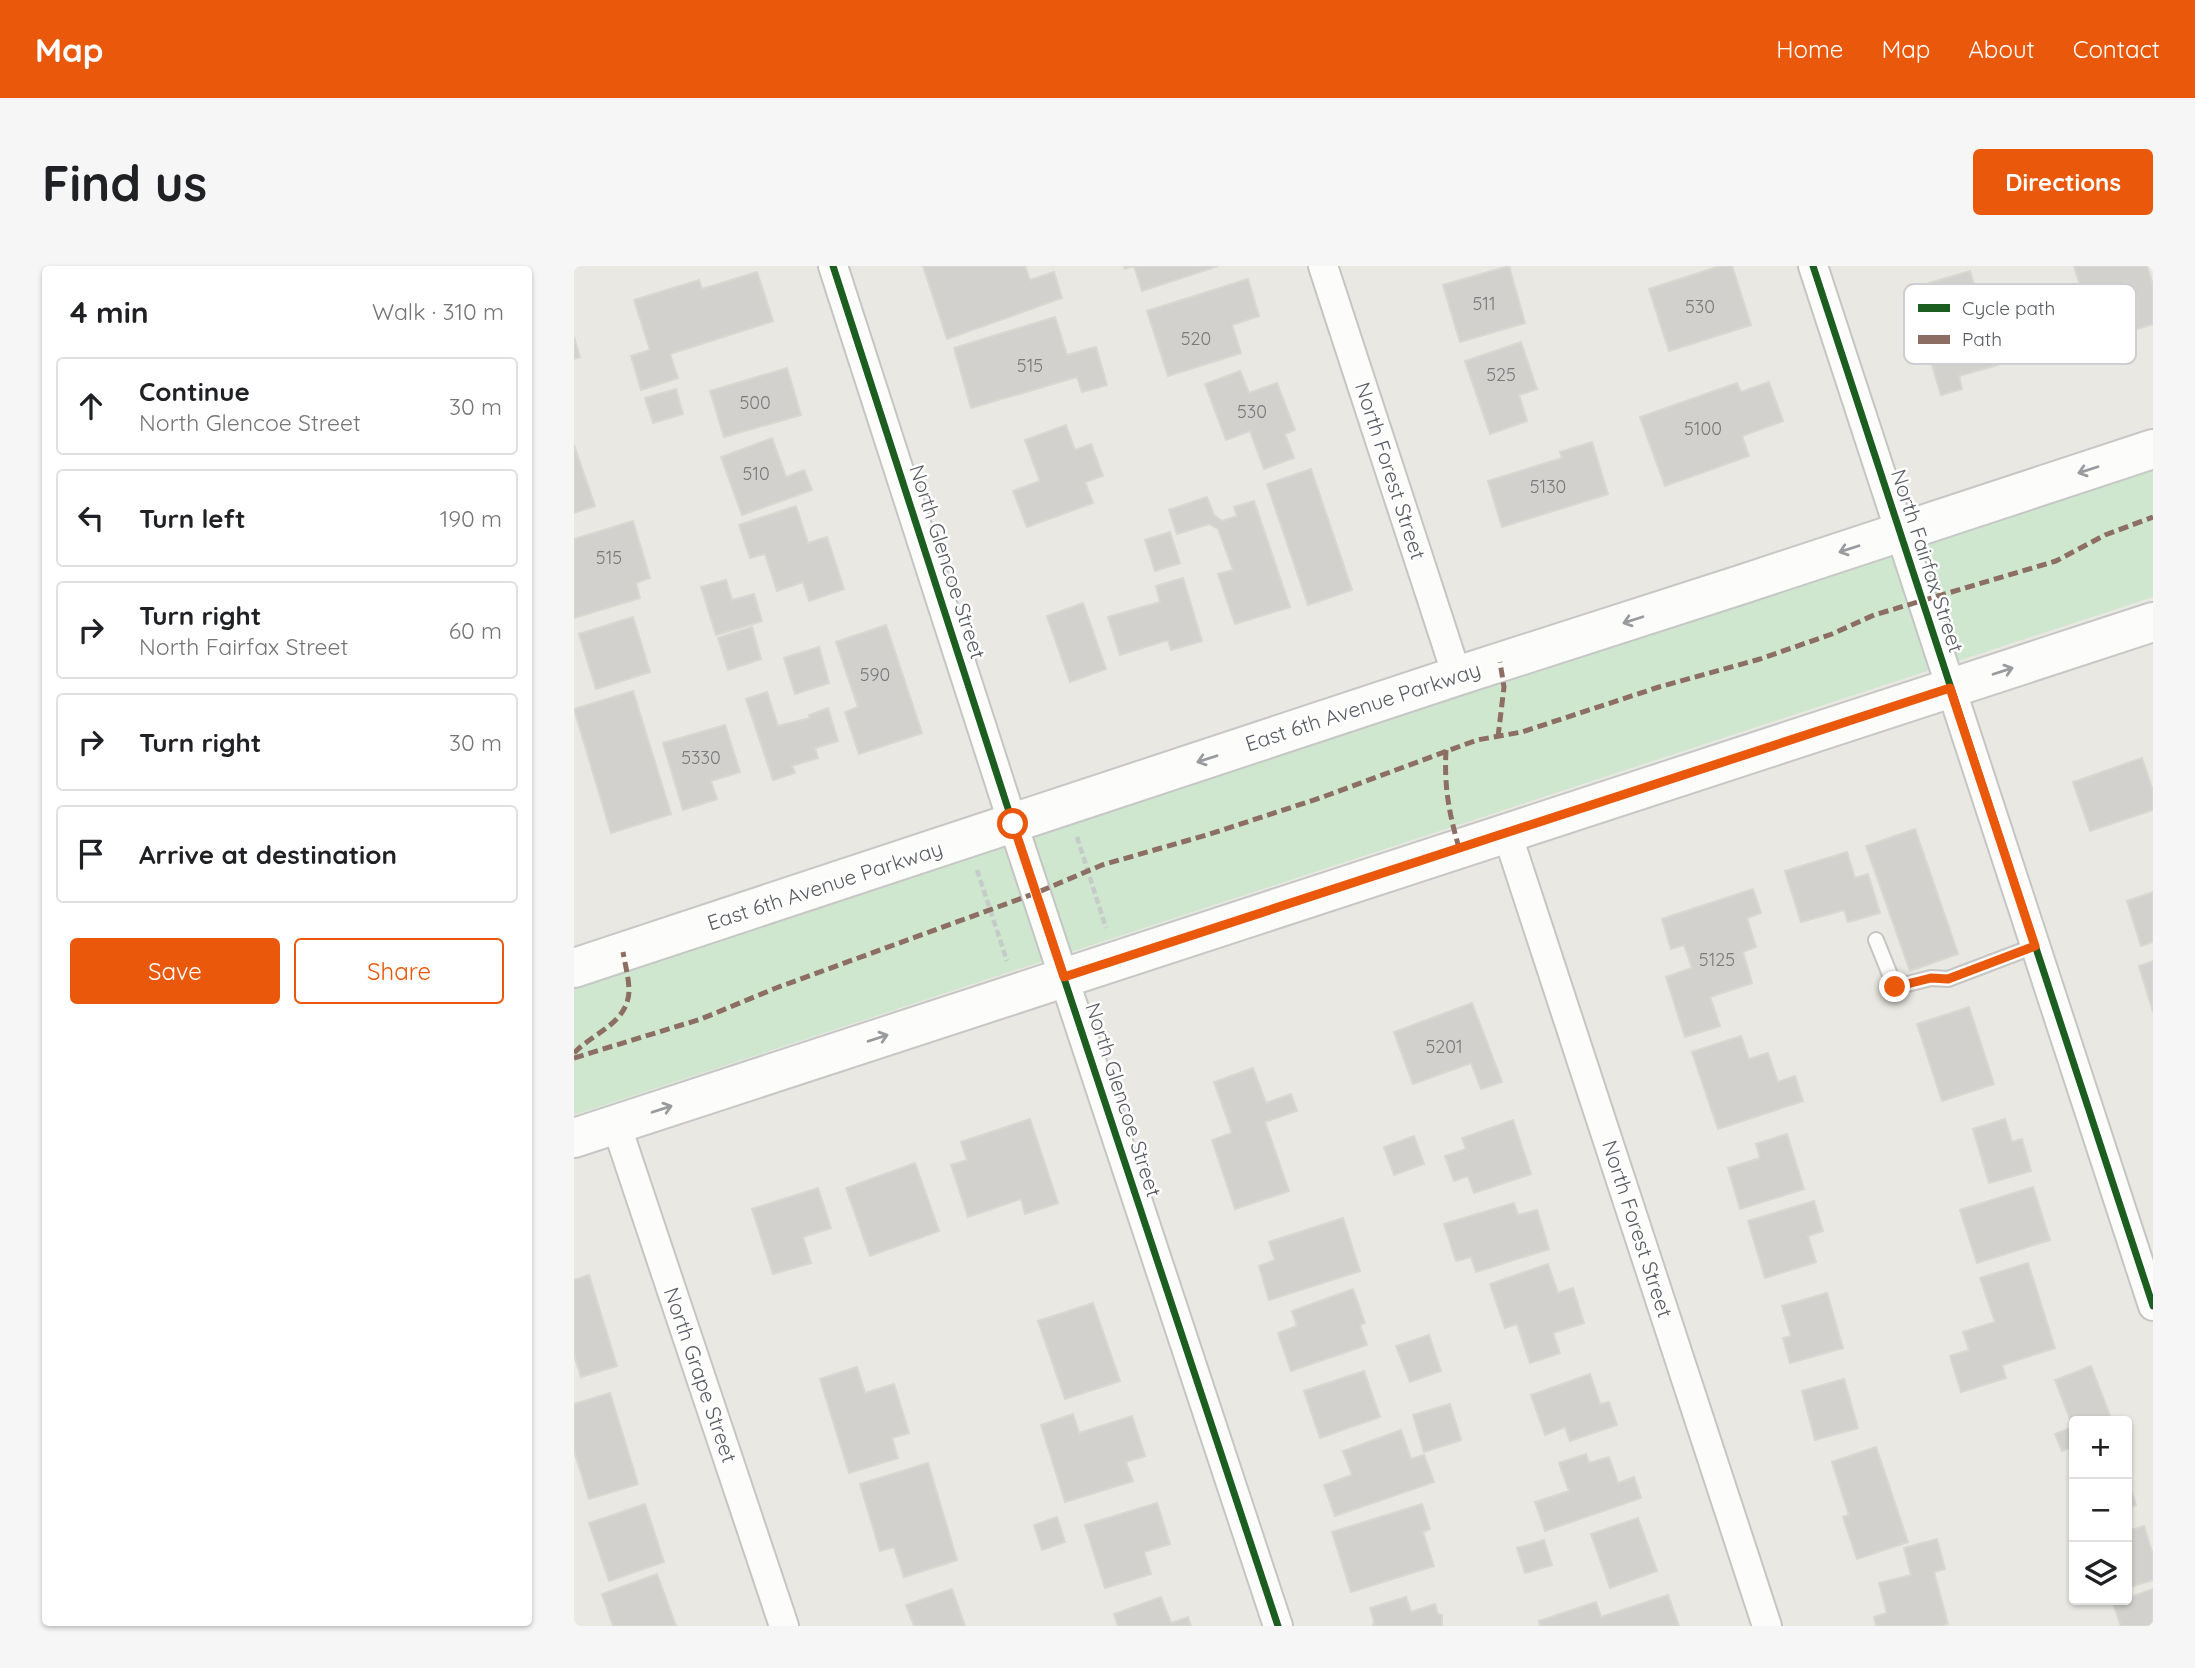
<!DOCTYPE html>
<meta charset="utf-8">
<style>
body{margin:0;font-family:Quicksand,sans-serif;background:#f6f6f6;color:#202124}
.controls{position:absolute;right:21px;bottom:21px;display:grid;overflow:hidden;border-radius:7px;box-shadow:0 2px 5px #0004}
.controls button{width:63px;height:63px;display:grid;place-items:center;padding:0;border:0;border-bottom:2px solid #e0e0e0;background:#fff;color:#202124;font:35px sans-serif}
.stop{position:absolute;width:21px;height:21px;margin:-16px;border:5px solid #ea580c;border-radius:50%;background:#fff}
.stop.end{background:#ea580c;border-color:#fff;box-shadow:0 2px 7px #0008}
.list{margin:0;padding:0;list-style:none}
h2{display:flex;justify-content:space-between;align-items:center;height:91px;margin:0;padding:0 28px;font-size:30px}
h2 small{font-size:23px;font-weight:400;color:#757577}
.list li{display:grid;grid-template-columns:46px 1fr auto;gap:21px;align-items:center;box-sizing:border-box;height:98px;margin:0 14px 14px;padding:0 14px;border:2px solid #e0e0e0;border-radius:7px}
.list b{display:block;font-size:26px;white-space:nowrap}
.list p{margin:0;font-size:23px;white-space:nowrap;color:#757577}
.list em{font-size:23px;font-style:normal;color:#757577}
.actions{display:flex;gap:14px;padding:21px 28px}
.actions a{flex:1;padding:16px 0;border:2px solid #ea580c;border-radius:7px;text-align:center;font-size:24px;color:#ea580c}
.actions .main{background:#ea580c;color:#fff}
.icon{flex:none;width:38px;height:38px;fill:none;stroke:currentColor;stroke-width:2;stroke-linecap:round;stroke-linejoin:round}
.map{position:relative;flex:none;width:1579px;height:1360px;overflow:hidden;border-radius:7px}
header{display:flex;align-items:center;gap:42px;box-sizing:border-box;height:98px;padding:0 35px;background:#ea580c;color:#fff}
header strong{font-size:33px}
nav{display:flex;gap:38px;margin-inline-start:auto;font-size:24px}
.intro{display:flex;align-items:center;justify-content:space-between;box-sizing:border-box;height:168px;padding:0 42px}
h1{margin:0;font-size:49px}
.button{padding:18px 32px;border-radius:7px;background:#ea580c;color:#fff;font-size:24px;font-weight:700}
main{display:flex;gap:42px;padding:0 42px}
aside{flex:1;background:#fff;border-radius:7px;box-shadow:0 2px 5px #0004}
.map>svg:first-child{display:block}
</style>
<header>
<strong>Map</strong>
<nav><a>Home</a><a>Map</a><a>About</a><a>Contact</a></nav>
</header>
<div class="intro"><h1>Find us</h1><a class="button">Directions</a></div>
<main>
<aside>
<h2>4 min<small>Walk · 310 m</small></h2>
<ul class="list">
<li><svg class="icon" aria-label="ahead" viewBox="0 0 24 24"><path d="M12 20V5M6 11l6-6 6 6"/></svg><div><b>Continue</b><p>North Glencoe Street</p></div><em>30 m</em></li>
<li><svg class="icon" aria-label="left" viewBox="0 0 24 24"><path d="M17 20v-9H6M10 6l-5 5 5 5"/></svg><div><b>Turn left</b></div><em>190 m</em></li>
<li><svg class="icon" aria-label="right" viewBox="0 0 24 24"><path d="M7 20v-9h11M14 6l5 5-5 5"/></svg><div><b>Turn right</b><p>North Fairfax Street</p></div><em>60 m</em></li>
<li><svg class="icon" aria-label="right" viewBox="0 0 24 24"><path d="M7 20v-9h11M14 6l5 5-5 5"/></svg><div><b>Turn right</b></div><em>30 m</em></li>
<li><svg class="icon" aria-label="arrive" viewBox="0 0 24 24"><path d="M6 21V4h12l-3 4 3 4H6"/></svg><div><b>Arrive at destination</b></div></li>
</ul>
<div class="actions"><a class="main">Save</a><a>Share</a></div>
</aside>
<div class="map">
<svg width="1579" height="1360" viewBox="0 0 1579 1360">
<rect width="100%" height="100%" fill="#e9e8e2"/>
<polygon fill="#cfe7ce" points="1579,202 1579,331 0,849 0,719"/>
<g fill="#d2d1cd" stroke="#d8d7d1" stroke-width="2">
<polygon points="349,0 451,0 456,14 480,6 488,32 373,73"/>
<polygon points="550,0 644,0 568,25 560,0 551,3"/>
<polygon points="935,0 951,57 886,76 869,19"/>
<polygon points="1146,0 1158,0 1177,59 1095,85 1075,23"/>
<polygon points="1500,0 1573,0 1579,19 1579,58 1523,76"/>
<polygon points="1396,5 1424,99 1385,110 1388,123 1367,129 1335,23"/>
<polygon points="183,6 199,55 96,88 104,112 67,124 57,90 76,84 60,34 125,14 128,23"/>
<polygon points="674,13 685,50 658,59 667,87 594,110 573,45"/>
<polygon points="481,51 493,89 522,81 533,119 508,126 503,111 397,142 380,82"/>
<polygon points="0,71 6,91 0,93"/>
<polygon points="947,76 963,123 945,129 953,155 916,168 891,95"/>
<polygon points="213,102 227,149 150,171 136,125"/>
<polygon points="666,105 675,127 703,117 721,164 711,168 720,192 690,203 676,165 652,174 631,118"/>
<polygon points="1195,116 1209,155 1168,170 1175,190 1091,220 1066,151 1163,117 1167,126"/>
<polygon points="102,123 109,148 79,157 71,132"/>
<polygon points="492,159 501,184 517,178 529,210 511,216 519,237 453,261 439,225 466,215 451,174"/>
<polygon points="198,172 212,211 230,204 238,224 168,249 147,191"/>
<polygon points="1018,176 1034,228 928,261 914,215 988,192 986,186"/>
<polygon points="0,179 21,240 0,247"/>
<polygon points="737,203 778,324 734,339 693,218"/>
<polygon points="633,231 640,249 648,255 663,250 660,241 680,235 716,341 661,358 644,308 659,304 644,263 635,258 603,268 595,244"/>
<polygon points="222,240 234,277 253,271 270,323 235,335 229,316 203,325 191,288 176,292 165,259"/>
<polygon points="59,255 76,312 62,317 66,332 0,352 0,273"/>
<polygon points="596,266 606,297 581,305 571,274"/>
<polygon points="609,312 628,375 597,384 594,374 546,389 534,351 586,336 582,320"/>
<polygon points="152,314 158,334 180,328 188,355 142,369 127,321"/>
<polygon points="509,337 532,403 496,416 473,350"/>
<polygon points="59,351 76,406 22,423 5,368"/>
<polygon points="312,359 348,467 285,488 271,446 284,441 262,376"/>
<polygon points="178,361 187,393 154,404 144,372"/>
<polygon points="245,381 255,417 221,428 210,392"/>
<polygon points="59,425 97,548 37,567 0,443"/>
<polygon points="193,426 204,460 236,452 235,449 254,442 264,475 241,482 244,492 218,500 221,507 199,514 172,433"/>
<polygon points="151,459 166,506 137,515 143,533 109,544 89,477"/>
<polygon points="1568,492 1579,525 1579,544 1516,565 1499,516"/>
<polygon points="1341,563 1384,688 1336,705 1292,580"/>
<polygon points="1273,586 1281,612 1294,608 1306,647 1274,656 1270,644 1227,656 1211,605"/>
<polygon points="1179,623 1187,647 1173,652 1182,681 1169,686 1178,717 1136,731 1146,760 1111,771 1092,711 1118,702 1110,679 1097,683 1088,653"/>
<polygon points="1579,626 1579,676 1567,680 1553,635"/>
<polygon points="1579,695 1579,746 1565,700"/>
<polygon points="898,737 928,816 907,823 897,797 839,818 820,766"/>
<polygon points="1395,741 1420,818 1368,835 1343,758"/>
<polygon points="1167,770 1175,793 1194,787 1204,816 1221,810 1229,835 1144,863 1118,786"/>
<polygon points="679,802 692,837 717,828 723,845 691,856 715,925 661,943 638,874 658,867 640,816"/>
<polygon points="456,853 484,937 451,948 447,933 394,951 377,899 393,894 387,876"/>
<polygon points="1431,853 1438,876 1448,873 1457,905 1415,917 1399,863"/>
<polygon points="939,854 957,908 900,927 894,910 880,915 871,890 892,883 888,872"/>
<polygon points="1213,868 1230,923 1166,943 1154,902 1186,892 1182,878"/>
<polygon points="840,870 850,898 820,909 810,881"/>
<polygon points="341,897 365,965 296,990 272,922"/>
<polygon points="1459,921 1476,974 1403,997 1386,944"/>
<polygon points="244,922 257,962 229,971 237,997 199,1008 178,943"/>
<polygon points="1240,935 1249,965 1234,970 1242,996 1191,1012 1174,955"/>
<polygon points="940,937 944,949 963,944 975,983 902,1006 897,991 882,995 870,958"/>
<polygon points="769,952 786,1005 695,1034 685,1000 701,994 695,976"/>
<polygon points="1454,997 1481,1082 1428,1099 1432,1112 1387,1126 1376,1090 1395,1084 1389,1066 1421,1056 1406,1012"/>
<polygon points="974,998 984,1027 999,1022 1010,1057 979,1067 986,1087 956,1097 943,1058 931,1062 916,1018"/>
<polygon points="15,1009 43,1100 7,1111 0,1088 0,1014"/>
<polygon points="779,1023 791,1057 786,1059 793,1079 717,1105 704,1067 723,1060 718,1045"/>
<polygon points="1253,1027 1269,1082 1216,1097 1209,1072 1217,1070 1208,1040"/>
<polygon points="519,1037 546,1115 491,1133 464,1055"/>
<polygon points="855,1069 867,1105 836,1116 822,1080"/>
<polygon points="1517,1100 1538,1155 1500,1155 1500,1180 1488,1185 1481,1168 1499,1161 1481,1114"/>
<polygon points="283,1101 291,1127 320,1118 335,1167 318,1172 324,1192 275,1207 246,1113"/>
<polygon points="790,1105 806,1151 746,1172 730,1125"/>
<polygon points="1016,1108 1026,1138 1035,1136 1043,1159 996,1175 991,1161 971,1169 957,1129"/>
<polygon points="1270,1113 1284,1162 1241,1174 1228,1125"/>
<polygon points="36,1127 64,1218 15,1233 0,1184 0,1138"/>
<polygon points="876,1138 887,1174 850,1186 839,1149"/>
<polygon points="499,1148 505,1167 558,1150 571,1190 552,1196 559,1215 491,1236 467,1159"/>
<polygon points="827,1164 837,1193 850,1189 860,1216 761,1250 750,1219 778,1209 769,1185"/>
<polygon points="1302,1181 1334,1276 1283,1293 1269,1251 1275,1249 1258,1196"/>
<polygon points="1012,1188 1015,1197 1035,1191 1044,1217 1060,1211 1067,1232 971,1265 961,1236 995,1225 985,1197"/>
<polygon points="354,1197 383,1294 330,1311 320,1281 306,1285 286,1218"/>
<polygon points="1553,1212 1562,1239 1553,1242"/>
<polygon points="583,1237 596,1278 570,1286 577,1308 531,1322 511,1259"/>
<polygon points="71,1238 90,1296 35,1315 15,1257"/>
<polygon points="848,1238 856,1263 849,1266 860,1300 777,1326 758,1266"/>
<polygon points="483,1251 491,1276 468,1284 460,1259"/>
<polygon points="1064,1252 1083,1305 1036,1322 1017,1268"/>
<polygon points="1570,1260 1579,1289 1579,1314 1553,1322 1553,1265"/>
<polygon points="1363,1273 1371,1303 1360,1306 1374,1358 1367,1360 1302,1360 1300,1351 1313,1347 1305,1317 1337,1309 1330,1282"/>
<polygon points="970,1274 978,1299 951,1307 943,1282"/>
<polygon points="83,1308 102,1360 39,1360 28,1328"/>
<polygon points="378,1323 391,1360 340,1360 332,1339"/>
<polygon points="1579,1323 1579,1360 1547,1360 1539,1337"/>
<polygon points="1094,1329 1105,1360 966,1360 965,1355 1022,1336 1027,1351"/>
<polygon points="587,1331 597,1357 614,1351 617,1360 544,1360 540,1348"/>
<polygon points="832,1331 837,1346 861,1338 864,1348 868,1349 868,1360 799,1360 800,1355 796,1342"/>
</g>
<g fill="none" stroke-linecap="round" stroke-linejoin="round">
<defs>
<polyline id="service" points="1302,674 1321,721 1357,712 1374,713 1461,680"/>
<g id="minor">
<polyline points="259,0 439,558 704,1360"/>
<polyline points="749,0 883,410"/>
<polyline points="1239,0 1579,1040"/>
<polyline points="933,567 1193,1360"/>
<polyline points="42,858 210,1360"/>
</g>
<g id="secondary">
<polyline points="0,702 883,410 1166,319 1579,183"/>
<polyline points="0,872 1579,356"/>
</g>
</defs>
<use href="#service" stroke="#c5c6c4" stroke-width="18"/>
<use href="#minor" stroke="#c5c6c4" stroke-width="32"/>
<use href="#secondary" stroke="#c6c7c6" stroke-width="42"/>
<g stroke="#c5cbc9" stroke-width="4.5" stroke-dasharray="7 3.5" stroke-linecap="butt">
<polyline points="503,571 532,662"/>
<polyline points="403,604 433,695"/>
</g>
<use href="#service" stroke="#fcfcfb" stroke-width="14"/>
<use href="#minor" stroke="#fcfcfb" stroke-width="28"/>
<use href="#secondary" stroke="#fcfcfb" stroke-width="38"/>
<g stroke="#8d6e63" stroke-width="5" stroke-dasharray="10 5" stroke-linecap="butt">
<polyline points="924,471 930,421 926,396"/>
<path d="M 872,484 C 870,521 875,547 885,582"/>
<path d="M 0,787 C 19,767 54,757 55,725 C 55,713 51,698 49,686"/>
<polyline points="0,792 127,753 202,722 462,627 528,599 636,568 746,532 903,474 948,466 1085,421 1186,393 1258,368 1300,349 1482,295 1531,269 1579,251"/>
</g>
<defs>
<g id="cycleway">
<polyline points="259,0 439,558 704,1360"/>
<polyline points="1239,0 1579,1040"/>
</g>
</defs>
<use href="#cycleway" stroke="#fff" stroke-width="11"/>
<use href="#cycleway" stroke="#1b5e20" stroke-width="7"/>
</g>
<defs><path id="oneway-shaft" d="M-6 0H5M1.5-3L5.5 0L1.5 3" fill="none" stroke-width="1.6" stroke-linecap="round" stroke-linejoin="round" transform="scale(1.75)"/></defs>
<g stroke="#9a9b9f">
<use href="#oneway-shaft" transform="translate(1514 204) rotate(162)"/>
<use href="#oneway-shaft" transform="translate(1275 283) rotate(162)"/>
<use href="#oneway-shaft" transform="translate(1059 354) rotate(162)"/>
<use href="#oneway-shaft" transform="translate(1429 405) rotate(-18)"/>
<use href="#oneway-shaft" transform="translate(633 493) rotate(162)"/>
<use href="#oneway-shaft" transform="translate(304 772) rotate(-18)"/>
<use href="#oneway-shaft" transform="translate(88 843) rotate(-18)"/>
</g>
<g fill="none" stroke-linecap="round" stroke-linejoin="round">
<polyline stroke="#ea580c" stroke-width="9" points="439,558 490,711 1376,422 1461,680 1374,713 1357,712 1321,721"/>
</g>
<g text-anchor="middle" stroke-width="5" stroke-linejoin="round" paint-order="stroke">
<g font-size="18" fill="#787a7d">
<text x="910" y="44">511</text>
<text x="1126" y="47">530</text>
<text x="622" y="79">520</text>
<text x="456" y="106">515</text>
<text x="927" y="115">525</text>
<text x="181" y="143">500</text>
<text x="678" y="152">530</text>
<text x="1129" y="169">5100</text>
<text x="182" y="214">510</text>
<text x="974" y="227">5130</text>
<text x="35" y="298">515</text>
<text x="301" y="415">590</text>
<text x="127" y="498">5330</text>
<text x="1143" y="700">5125</text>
<text x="870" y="787">5201</text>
</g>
<g font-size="21" fill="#585b61" stroke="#fff">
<text transform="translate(816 205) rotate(72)" y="7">North Forest Street</text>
<text transform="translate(1353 295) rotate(72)" y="7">North Fairfax Street</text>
<text transform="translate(373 296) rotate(72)" y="7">North Glencoe Street</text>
<text transform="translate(789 441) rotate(-18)" y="7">East 6th Avenue Parkway</text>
<text transform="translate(251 620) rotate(-18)" y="7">East 6th Avenue Parkway</text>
<text transform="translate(549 834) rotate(72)" y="7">North Glencoe Street</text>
<text transform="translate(1063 963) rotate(72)" y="7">North Forest Street</text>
<text transform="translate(126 1109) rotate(71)" y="7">North Grape Street</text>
</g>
</g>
<rect x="1330" y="18" width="232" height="80" rx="10" fill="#fff" stroke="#cdced0" stroke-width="2"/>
<rect x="1344" y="38" width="32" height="8" fill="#1b5e20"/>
<rect x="1344" y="69" width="32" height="9" fill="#8d6e63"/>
<g font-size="19" fill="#585b61">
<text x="1388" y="49">Cycle path</text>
<text x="1388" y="80">Path</text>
</g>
</svg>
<div class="controls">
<button>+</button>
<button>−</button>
<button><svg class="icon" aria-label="layers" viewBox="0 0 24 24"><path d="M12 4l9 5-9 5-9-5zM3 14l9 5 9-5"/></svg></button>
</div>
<div class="stop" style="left:439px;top:558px"></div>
<div class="stop end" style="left:1321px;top:721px"></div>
</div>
</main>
